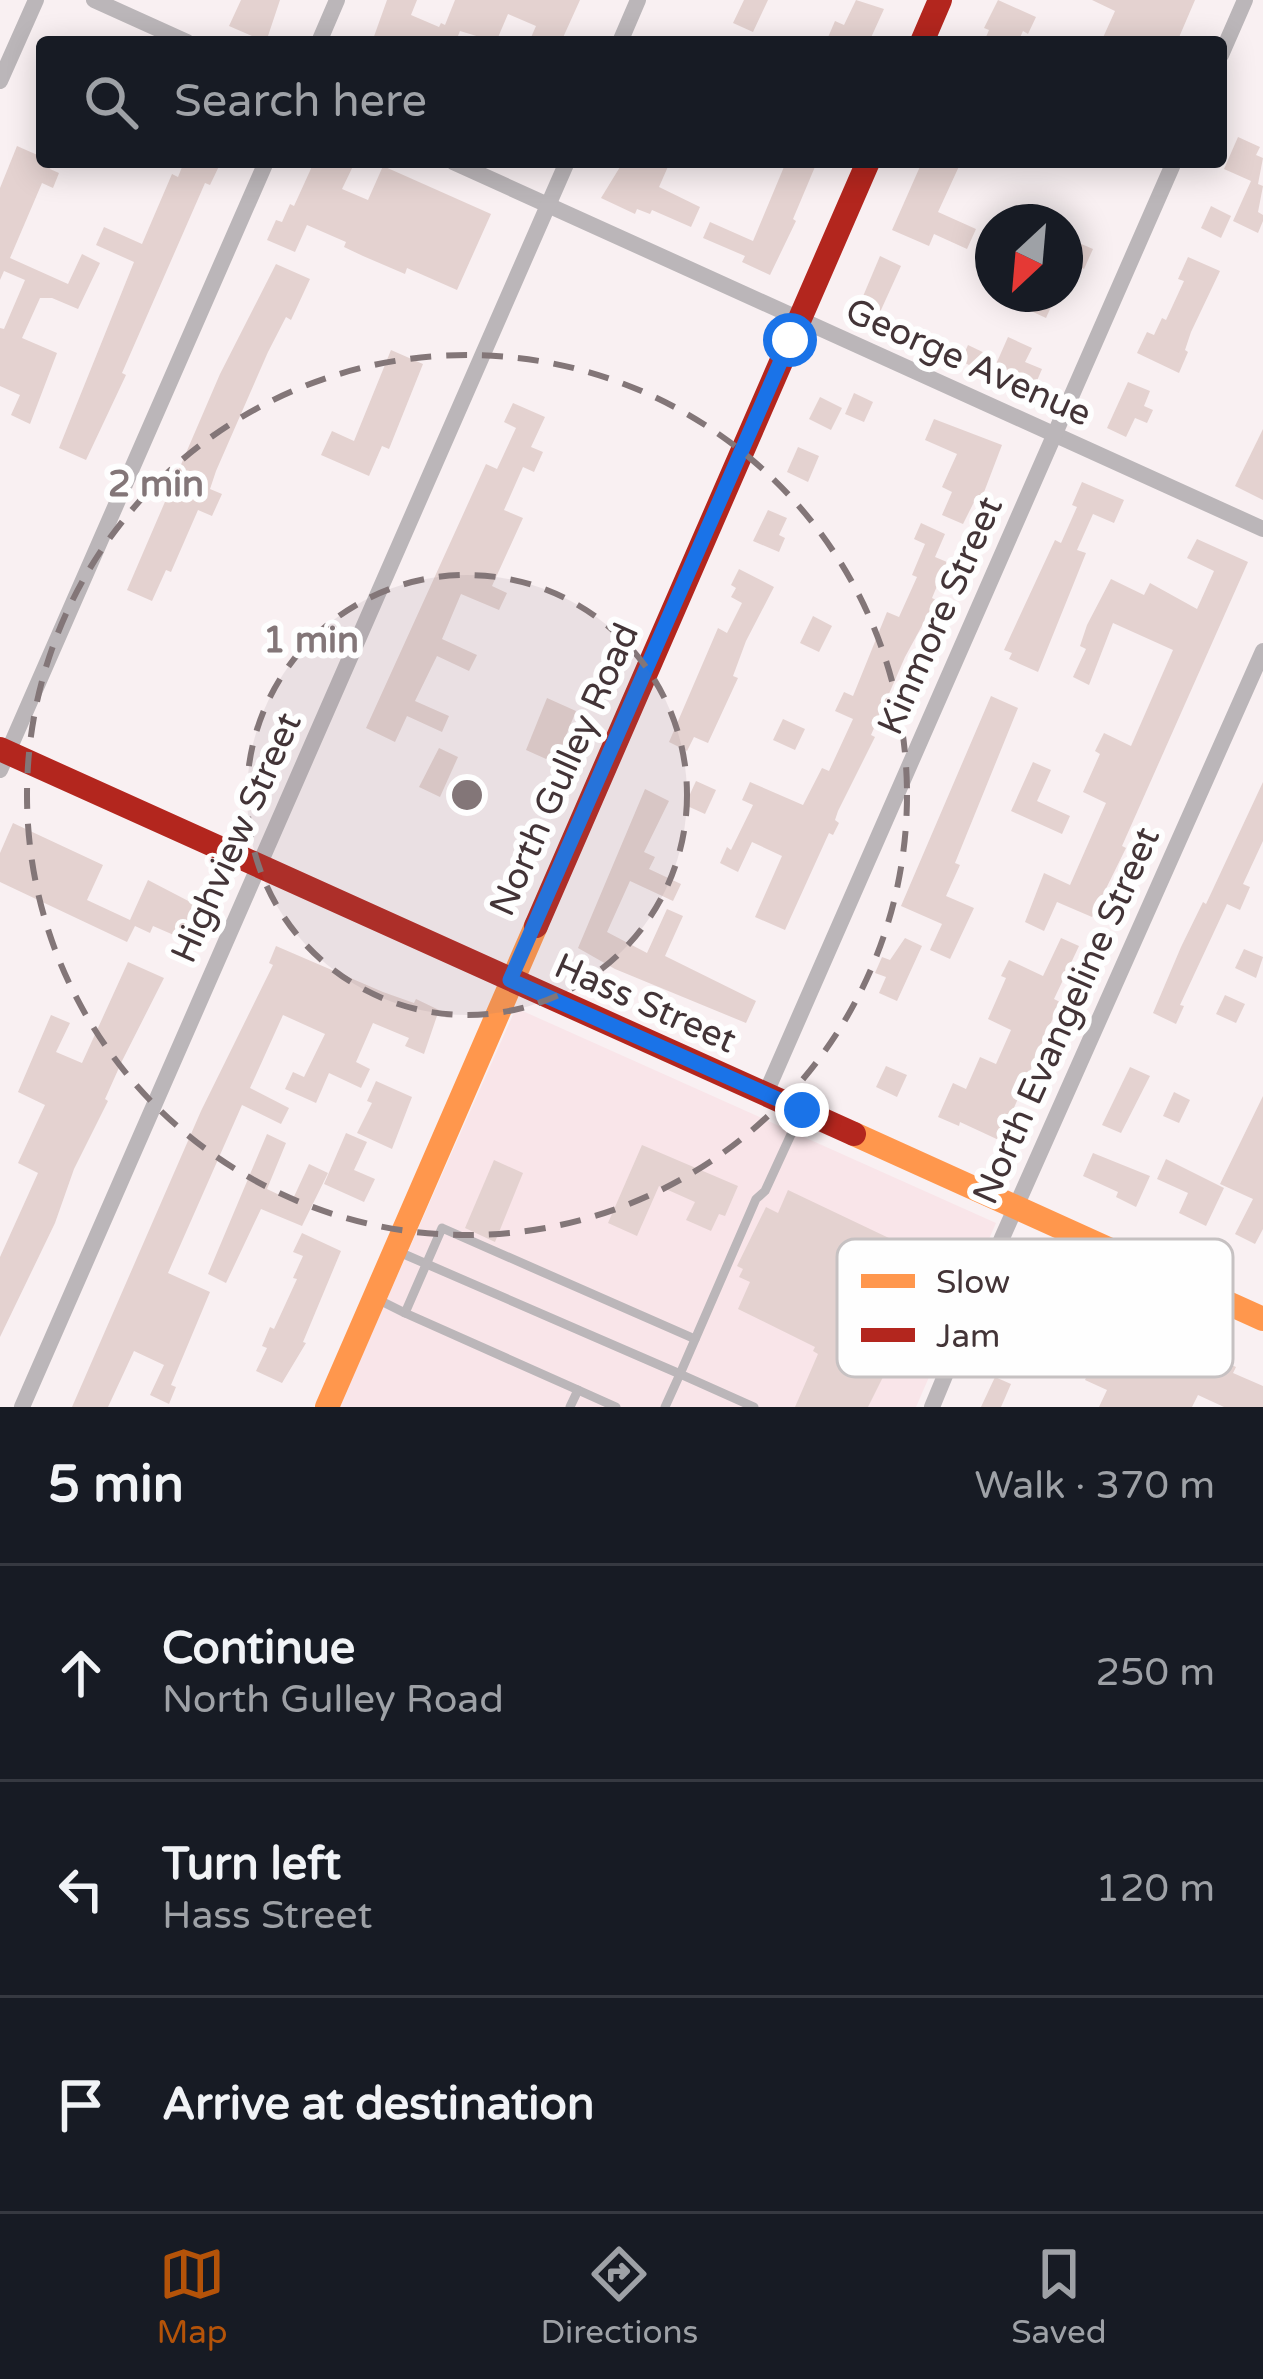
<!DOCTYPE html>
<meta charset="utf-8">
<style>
body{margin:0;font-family:"Varela Round",sans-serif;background:#242831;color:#f1f3f6}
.compass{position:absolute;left:975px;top:204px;width:108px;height:108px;border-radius:50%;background:#171b24;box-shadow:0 6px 30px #0003;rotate:206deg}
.stop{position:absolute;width:36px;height:36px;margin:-27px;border:9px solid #1a73e8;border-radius:50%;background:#fff}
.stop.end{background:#1a73e8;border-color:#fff;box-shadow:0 3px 12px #0008}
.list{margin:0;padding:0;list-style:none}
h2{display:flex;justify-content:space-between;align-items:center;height:156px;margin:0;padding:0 48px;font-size:51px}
h2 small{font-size:39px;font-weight:400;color:#9ea1a6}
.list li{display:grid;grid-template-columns:78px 1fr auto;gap:36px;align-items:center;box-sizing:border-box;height:216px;padding:0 48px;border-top:3px solid #363941}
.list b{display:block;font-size:45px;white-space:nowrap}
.list p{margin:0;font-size:39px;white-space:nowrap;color:#9ea1a6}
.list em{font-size:39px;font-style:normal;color:#9ea1a6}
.icon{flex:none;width:66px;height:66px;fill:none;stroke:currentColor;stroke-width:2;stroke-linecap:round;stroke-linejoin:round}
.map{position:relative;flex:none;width:1263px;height:1407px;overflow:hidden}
.search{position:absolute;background:#171b24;box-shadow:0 6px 30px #0003;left:36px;right:36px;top:36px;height:132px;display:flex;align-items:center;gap:30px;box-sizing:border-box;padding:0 42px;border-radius:12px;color:#9ea1a6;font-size:45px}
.sheet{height:804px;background:#171b24}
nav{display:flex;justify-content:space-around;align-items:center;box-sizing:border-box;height:168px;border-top:3px solid #363941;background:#171b24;font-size:33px;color:#9ea1a6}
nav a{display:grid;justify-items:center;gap:6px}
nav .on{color:#b45309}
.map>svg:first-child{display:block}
</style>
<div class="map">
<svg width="1263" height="1407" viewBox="0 0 1263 1407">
<rect width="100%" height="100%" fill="#f9f0f2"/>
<polygon fill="#f9e5e9" points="516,1008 996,1223 916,1407 339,1407"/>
<g fill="#e4d2d0">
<polygon points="241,0 280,0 266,42 229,26"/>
<polygon points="387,0 417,0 411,15 439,27 441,23 445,25 455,0 580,0 561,42 529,42 536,26 508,14 496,42 460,31 458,36 471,42 372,42"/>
<polygon points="744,0 768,0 753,32 733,23"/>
<polygon points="856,0 884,9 869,42 826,42 835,21 844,25"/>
<polygon points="998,0 1036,17 1028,34 1023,31 1018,42 998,42 986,37 989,30 984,28"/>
<polygon points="1092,0 1195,0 1177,42 1101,42 1115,11"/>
<polygon points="1238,137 1260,147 1256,155 1263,158 1258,184 1263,186 1258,212 1263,215 1263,221 1258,233 1233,221 1251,181 1224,169"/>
<polygon points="17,146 42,157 42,162 53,162 50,169 59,173 53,188 42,183 10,258 68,284 82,254 100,263 78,309 52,298 40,298 22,338 57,353 30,424 11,415 20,395 0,386 0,328 4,329 25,280 4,271 0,280 0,188"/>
<polygon points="184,162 221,162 210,185 205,183 122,373 126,375 86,460 59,448 134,262 96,245 104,227 142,244 172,174 178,177"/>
<polygon points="314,162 355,162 342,189 368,200 383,166 491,214 457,290 407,268 405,274 363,256 344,247 346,242 307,225 295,252 267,240 276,220 282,222 290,204 294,206"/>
<polygon points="623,162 670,162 659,187 700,207 691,227 652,210 650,214 637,209 635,214 601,198"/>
<polygon points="786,162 817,162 793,219 796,221 770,275 742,262 745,256 703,238 710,222 753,241"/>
<polygon points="922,162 961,162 938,212 976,229 967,249 934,234 929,246 892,230"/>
<polygon points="1211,206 1231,216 1221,238 1201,228"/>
<polygon points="1065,237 1093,249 1084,269 1065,260"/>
<polygon points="880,256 901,266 876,321 856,313"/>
<polygon points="1188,257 1220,271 1191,332 1185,350 1188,352 1179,373 1137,353 1147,332 1154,335 1162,318 1166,320 1184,281 1178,279"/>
<polygon points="276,264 310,279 291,320 286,317 268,352 216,471 210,489 222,494 212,516 198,510 171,572 166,570 152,601 127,590 220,374"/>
<polygon points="995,294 1041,294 1054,300 1046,318"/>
<polygon points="1008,337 1032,348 1025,362 1042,369 1033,390 993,371"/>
<polygon points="968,345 993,357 985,373 961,361"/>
<polygon points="391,350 423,364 389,449 382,446 369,476 321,455 332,431 354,441"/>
<polygon points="1128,382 1150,391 1144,406 1153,410 1147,423 1135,418 1126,437 1107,428"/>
<polygon points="854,393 873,402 864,422 845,414"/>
<polygon points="820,397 842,408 831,430 809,419"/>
<polygon points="513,403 545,417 531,447 543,452 534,472 523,467 504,510 523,518 492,586 507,593 499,610 461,594 442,639 477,655 469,671 437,656 415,701 449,716 442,732 407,716 395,742 366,728 486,464 497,469 516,428 504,422"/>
<polygon points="934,419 1002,445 981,500 976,498 963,524 942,515 952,492 942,487 957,454 925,440"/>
<polygon points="1263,429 1263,500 1235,486"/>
<polygon points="798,447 819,456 808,482 787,472"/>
<polygon points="1082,482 1124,500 1114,523 1093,514 1077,550 1086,553 1038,672 1009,659 1012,653 1004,650 1055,540 1061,543 1077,507 1072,505"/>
<polygon points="768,510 787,518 779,535 785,538 779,552 753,541"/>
<polygon points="921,523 945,534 935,557 947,562 932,598 936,600 905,657 871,735 875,737 838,811 835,820 839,823 833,835 829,833 785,930 755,917 782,856 752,842 738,872 720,863 727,847 731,850 753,805 742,800 750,782 803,805 822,768 829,771 853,719 835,711 844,692 853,696 887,612 899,617 917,577 912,575 925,544 914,539"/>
<polygon points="1197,539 1248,562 1122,846 1126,848 1092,917 1057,902 1044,931 1025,922 1044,873 1070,885 1106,803 1083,792 1100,754 1095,751 1104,733 1131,746 1173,650 1113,623 1089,685 1073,677 1086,649 1080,646 1087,625 1111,579 1144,595 1150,583 1197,609 1214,571 1187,558"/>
<polygon points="739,569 774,587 746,641 733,676 738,678 708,743 694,737 687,751 669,742 718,628 727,633 742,603 731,597 736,588 731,585"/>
<polygon points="813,616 832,626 819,652 800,643"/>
<polygon points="991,696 1018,708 955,863 960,865 946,896 974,908 950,959 930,950 942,924 901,906"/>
<polygon points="547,698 576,711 555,763 526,750"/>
<polygon points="783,719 805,729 795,750 773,740"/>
<polygon points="439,748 458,757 440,797 419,787"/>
<polygon points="1033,762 1051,770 1037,801 1070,816 1062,834 1011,811"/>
<polygon points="696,781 716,790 705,814 685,805"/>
<polygon points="1263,782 1263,841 1243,884 1250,887 1240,910 1227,904 1180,1005 1184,1006 1176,1024 1153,1013 1181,947 1203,902 1206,904"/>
<polygon points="645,789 669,801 644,852 655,857 649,869 681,884 673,901 630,881 607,932 647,953 667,909 683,916 665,956 756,1001 746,1023 615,969 578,948"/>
<polygon points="13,823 103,865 87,900 130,920 148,880 198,906 183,939 153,926 150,933 135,926 127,942 0,882 0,853"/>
<polygon points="905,938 922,946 897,1001 879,993 886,977 875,973 882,957 890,960"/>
<polygon points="1061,938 1079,946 1054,999 1060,1002 1010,1117 1027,1125 1016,1148 960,1122 959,1126 938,1117 953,1083 966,1089 980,1057 996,1064 1011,1030 988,1019 1006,978 1001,976 1009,960 1043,976"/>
<polygon points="276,946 383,992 414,1003 416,999 439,1010 424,1054 405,1046 409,1038 373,1023 356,1062 370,1069 361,1088 329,1073 316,1103 285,1089 293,1072 304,1077 325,1034 283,1015 250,1088 289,1108 281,1124 242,1105 168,1273 210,1292 171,1385 176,1387 169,1404 150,1395 164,1365 134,1351 108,1407 72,1407 201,1111 273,965 269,963"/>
<polygon points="1244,949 1263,957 1256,978 1235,968"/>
<polygon points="128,962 164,978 122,1061 105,1099 108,1101 74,1169 55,1223 0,1337 0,1257 38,1173 18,1163 45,1105 18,1092 51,1015 70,1023 56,1052 82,1063"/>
<polygon points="1225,995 1245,1004 1236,1023 1216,1014"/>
<polygon points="886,1066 907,1075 897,1097 876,1087"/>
<polygon points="1130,1067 1150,1076 1121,1133 1102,1125"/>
<polygon points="376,1081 412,1097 392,1149 357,1133 372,1103 367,1101"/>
<polygon points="1174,1092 1190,1100 1179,1123 1163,1116"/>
<polygon points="1263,1096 1263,1229 1255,1244 1235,1234 1253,1199 1220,1184"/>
<polygon points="346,1133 367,1142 354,1170 375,1179 364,1202 324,1184"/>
<polygon points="267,1134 286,1143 267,1189 292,1201 309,1164 328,1173 302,1226 261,1209 226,1283 208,1274"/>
<polygon points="642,1145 738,1186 725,1216 719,1214 711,1231 686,1220 695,1202 659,1186 637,1236 608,1223"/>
<polygon points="1093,1153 1150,1176 1136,1207 1116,1197 1118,1192 1083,1176"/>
<polygon points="1166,1159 1224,1188 1206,1226 1179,1213 1188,1193 1157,1179"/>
<polygon points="494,1160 523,1173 495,1242 465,1228"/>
<polygon points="788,1190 912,1249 905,1264 927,1274 898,1337 902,1339 868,1407 795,1407 818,1354 813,1351 815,1347 738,1309 750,1282 739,1277 743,1269 737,1266 766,1207 778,1213"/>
<polygon points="302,1233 341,1251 303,1342 306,1343 282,1383 256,1371 267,1348 262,1346 270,1327 274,1329 297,1279 293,1278 303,1256 293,1252"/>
<polygon points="1130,1323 1211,1362 1214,1357 1236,1367 1233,1373 1263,1386 1263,1407 1224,1407 1198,1395 1192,1407 1099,1407 1107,1390 1085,1380 1094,1361 1109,1368"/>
<polygon points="995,1377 1011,1384 1001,1407 981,1407"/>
</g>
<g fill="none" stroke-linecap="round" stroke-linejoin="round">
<g stroke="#bbb6b9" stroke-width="9">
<polyline points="399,1252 680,1374 665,1407"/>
<polyline points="375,1298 405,1313"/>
<polyline points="578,1390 616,1407"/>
<polyline points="570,1407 578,1390 405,1313 442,1228 695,1339"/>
<polyline points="754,1407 680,1374 756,1199 765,1191 800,1115"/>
</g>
<g stroke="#bbb6b9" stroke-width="16">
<polyline points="94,0 187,42"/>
<polyline points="319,42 337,0"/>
<polyline points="620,42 638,0"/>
<polyline points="1221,55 1245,0"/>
<polyline points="0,81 36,0"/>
<polyline points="453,162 1263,529"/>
<polyline points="0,770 266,162"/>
<polyline points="765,1095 1174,162"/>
<polyline points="22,1407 567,162"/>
<polyline points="932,1407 1002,1238 1263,651"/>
</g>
<g stroke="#ff974d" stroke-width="24">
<polyline points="854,1134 1263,1319"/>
<polyline points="327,1407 536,926"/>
</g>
<g stroke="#b3261e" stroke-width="24">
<polyline points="922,42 940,0"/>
<polyline points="0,749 854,1134"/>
<polyline points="536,926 868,162"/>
</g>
</g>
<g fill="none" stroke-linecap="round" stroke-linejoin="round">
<polyline stroke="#1a73e8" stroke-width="15" points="790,340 510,980 802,1110"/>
</g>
<circle cx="467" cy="795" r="220" fill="#837678" fill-opacity=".12"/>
<g fill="none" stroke="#837678" stroke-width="6" stroke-dasharray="21 15">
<circle cx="467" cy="795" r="220"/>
<circle cx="467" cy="795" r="440"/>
</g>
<g text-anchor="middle" stroke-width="12" stroke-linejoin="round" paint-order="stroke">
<g font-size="36" fill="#433437" stroke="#fefefe">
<text transform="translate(969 361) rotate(24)" y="13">George Avenue</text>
<text transform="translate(939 615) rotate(-66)" y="13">Kinmore Street</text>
<text transform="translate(563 769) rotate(-66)" y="13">North Gulley Road</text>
<text transform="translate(235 837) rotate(-66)" y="13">Highview Street</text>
<text transform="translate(646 1002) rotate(24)" y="13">Hass Street</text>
<text transform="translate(1065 1015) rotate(-66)" y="13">North Evangeline Street</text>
</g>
</g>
<rect x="837" y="1239" width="396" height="138" rx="18" fill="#fefefe" stroke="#c6c1c2" stroke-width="3"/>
<rect x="861" y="1274" width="54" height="14" fill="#ff974d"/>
<rect x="861" y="1328" width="54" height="14" fill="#b3261e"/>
<g font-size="33" fill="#433437">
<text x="936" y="1293">Slow</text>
<text x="936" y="1347">Jam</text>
</g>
<circle cx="467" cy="795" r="18" fill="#837678" stroke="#fefefe" stroke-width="6"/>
<g font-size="36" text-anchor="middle" font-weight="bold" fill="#837678" stroke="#fefefe" stroke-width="12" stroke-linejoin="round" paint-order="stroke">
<text x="156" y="496">2 min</text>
<text x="311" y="652">1 min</text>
</g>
</svg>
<svg class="compass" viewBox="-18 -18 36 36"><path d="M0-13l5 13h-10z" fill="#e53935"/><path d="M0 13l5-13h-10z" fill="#9ea1a6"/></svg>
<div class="stop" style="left:790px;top:340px"></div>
<div class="stop end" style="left:802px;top:1110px"></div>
<div class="search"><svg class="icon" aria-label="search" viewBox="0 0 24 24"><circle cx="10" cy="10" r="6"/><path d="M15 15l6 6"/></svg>Search here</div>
</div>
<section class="sheet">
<h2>5 min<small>Walk · 370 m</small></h2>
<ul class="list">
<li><svg class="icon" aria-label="ahead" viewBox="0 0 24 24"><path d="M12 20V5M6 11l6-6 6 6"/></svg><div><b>Continue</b><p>North Gulley Road</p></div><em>250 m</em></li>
<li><svg class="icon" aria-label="left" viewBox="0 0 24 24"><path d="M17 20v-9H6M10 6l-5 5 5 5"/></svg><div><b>Turn left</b><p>Hass Street</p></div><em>120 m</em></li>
<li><svg class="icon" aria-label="arrive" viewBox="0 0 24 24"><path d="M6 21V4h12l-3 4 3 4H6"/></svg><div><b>Arrive at destination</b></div></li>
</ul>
</section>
<nav>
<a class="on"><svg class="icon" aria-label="map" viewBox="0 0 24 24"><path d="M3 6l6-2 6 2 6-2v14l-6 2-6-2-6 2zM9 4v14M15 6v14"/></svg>Map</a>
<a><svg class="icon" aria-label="directions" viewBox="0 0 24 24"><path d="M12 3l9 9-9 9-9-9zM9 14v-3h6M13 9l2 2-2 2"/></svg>Directions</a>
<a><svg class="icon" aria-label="saved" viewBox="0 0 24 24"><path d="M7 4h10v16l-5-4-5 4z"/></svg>Saved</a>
</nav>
